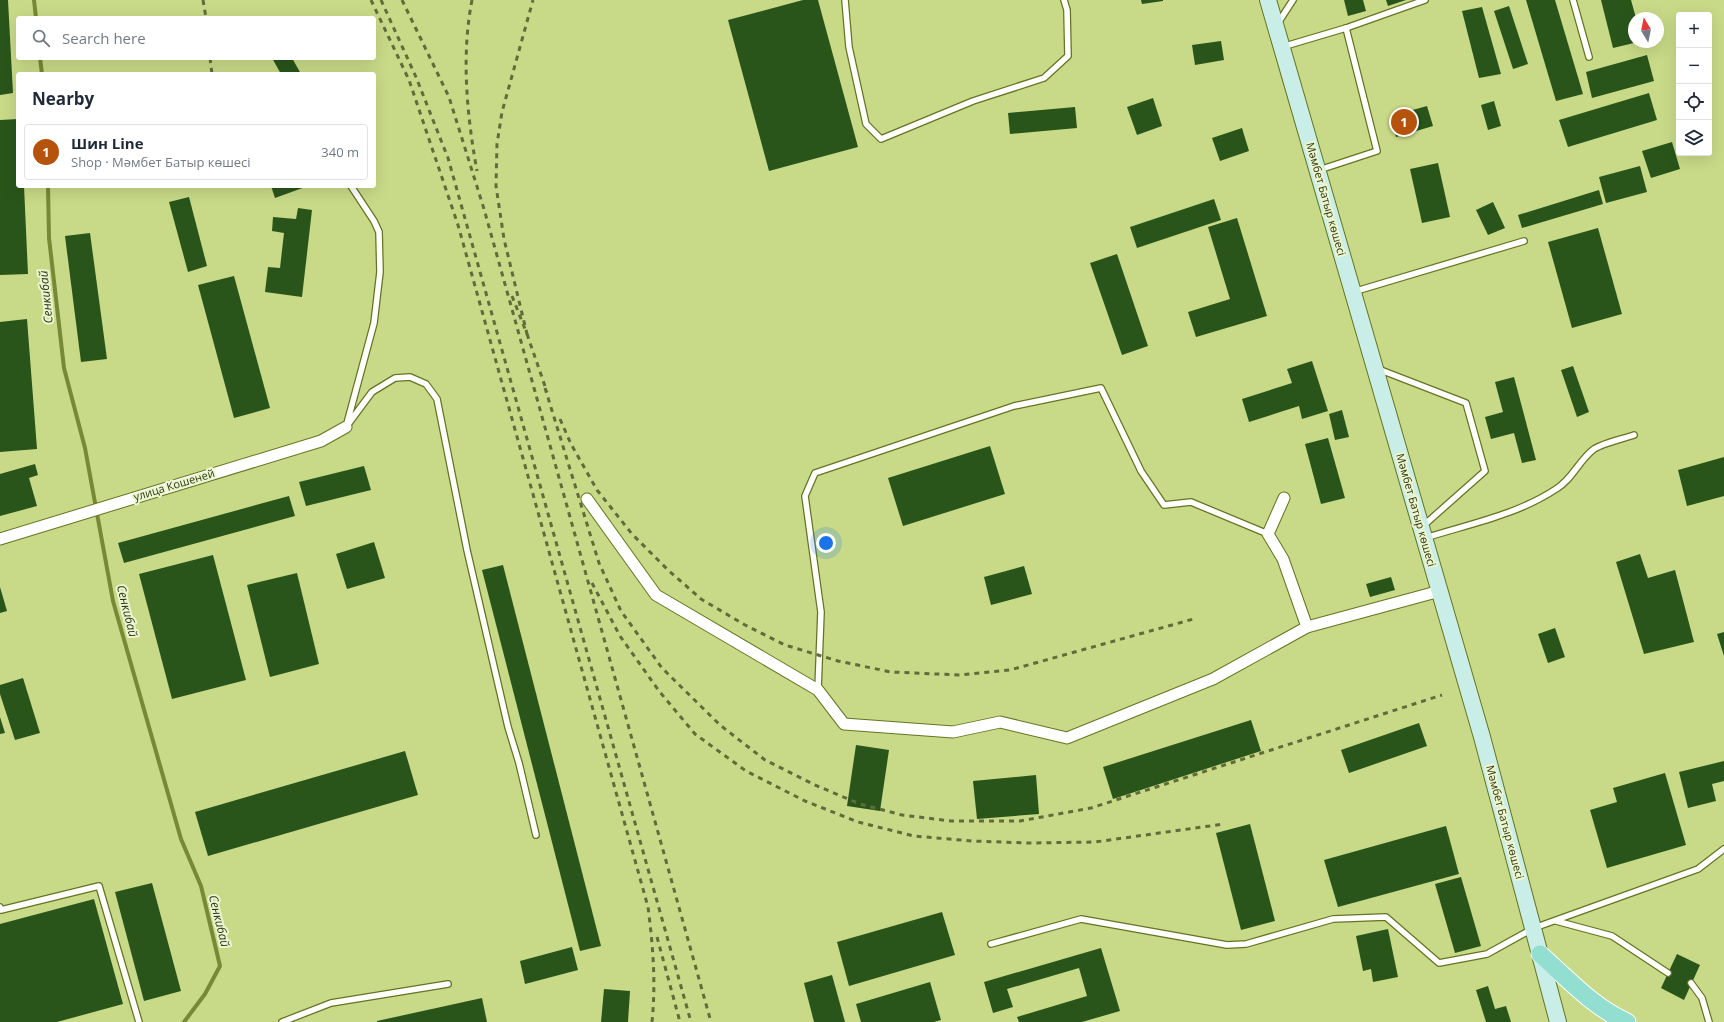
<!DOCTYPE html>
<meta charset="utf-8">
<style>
body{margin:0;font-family:"Open Sans",sans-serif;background:#f6f6f7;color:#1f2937}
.controls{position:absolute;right:12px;top:12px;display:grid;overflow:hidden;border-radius:4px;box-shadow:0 4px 16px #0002}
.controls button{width:36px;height:36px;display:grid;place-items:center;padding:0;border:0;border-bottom:1px solid #e0e1e3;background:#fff;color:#1f2937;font:20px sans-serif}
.compass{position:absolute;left:1628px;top:12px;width:36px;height:36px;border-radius:50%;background:#fff;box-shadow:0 4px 16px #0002;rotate:350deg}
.you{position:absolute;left:826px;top:543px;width:14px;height:14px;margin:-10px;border:3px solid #fff;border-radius:50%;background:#1a73e8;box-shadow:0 0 0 6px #1a73e833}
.badge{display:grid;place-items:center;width:26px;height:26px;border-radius:50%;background:#b45309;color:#fff;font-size:13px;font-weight:700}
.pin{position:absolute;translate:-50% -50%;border:2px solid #fff;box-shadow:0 1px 4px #0006}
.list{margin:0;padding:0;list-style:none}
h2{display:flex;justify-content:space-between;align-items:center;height:52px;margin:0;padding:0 16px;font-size:17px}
h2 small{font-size:13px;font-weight:400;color:#747a83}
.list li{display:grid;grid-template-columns:26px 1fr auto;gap:12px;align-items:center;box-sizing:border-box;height:56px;margin:0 8px 8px;padding:0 8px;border:1px solid #e0e1e3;border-radius:4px}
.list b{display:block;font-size:15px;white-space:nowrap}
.list p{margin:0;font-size:13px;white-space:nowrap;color:#747a83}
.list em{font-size:13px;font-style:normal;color:#747a83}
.icon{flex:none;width:22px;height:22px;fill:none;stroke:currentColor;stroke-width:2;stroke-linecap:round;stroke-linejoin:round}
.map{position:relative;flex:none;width:1724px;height:1022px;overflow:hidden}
.search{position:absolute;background:#fff;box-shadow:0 4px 16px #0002;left:16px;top:16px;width:360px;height:44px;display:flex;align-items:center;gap:10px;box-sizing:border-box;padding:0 14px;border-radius:4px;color:#747a83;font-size:15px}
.panel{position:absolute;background:#fff;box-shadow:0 4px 16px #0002;left:16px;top:72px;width:360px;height:116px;border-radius:4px}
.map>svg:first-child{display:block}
</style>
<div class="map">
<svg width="1724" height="1022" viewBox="0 0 1724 1022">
<rect width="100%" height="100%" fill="#c8da88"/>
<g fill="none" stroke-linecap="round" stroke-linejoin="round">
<g stroke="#788834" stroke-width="4">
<polyline points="34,0 36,18"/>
<polyline points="40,58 42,74"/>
<polyline points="48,186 49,238 64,368 85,448 113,601 181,839 201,886 220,966 205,994 184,1022"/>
</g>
</g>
<g fill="#29551b">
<polygon points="0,0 8,0 13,93 0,95"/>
<polygon points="803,0 818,0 858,147 769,171 728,20"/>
<polygon points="1141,0 1163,0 1163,1 1142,4"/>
<polygon points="1344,0 1363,0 1366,11 1348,16"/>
<polygon points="1386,0 1406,0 1388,6"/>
<polygon points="1526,0 1555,0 1583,94 1556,101"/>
<polygon points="1601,0 1631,0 1636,18 1634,18 1634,43 1613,48"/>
<polygon points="1509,6 1528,64 1513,69 1494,11"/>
<polygon points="1482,7 1501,74 1479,78 1462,11"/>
<polygon points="1221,41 1224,60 1195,65 1192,45"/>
<polygon points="1647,55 1654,81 1592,98 1586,72"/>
<polygon points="272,58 292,58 301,74 281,74"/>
<polygon points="1649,93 1657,120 1568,147 1559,120"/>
<polygon points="1153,98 1162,126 1137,135 1127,107"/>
<polygon points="1494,101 1501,126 1488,130 1481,105"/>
<polygon points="1427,106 1433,126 1396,137 1391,116"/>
<polygon points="1075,107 1077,128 1010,134 1008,113"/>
<polygon points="18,119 18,186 24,186 28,274 0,275 0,120"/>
<polygon points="1242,128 1249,151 1220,161 1212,138"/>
<polygon points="1672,142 1680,169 1651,178 1642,151"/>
<polygon points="1438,163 1450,217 1422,223 1410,169"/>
<polygon points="1640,166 1647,192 1606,203 1599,177"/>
<polygon points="271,186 308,186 275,198"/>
<polygon points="1599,190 1603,204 1522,228 1518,215"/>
<polygon points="189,197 207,266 188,272 169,202"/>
<polygon points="1214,199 1221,220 1137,248 1130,227"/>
<polygon points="1493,202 1505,228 1488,235 1476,210"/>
<polygon points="298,208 312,210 302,297 265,292 268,267 280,268 284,233 272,231 273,217 296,219"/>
<polygon points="1237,218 1267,316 1196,337 1188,312 1230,299 1208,227"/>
<polygon points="1598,228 1622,314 1572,328 1548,242"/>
<polygon points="90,233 107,359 81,362 65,236"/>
<polygon points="1117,254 1148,346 1122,355 1090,263"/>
<polygon points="234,276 270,408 234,418 198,285"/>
<polygon points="27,319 37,449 0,452 0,322"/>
<polygon points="1312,361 1328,411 1302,419 1299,406 1249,422 1242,399 1292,383 1287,369"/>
<polygon points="1573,366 1589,412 1577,417 1561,370"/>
<polygon points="1514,377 1536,460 1522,463 1514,433 1491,439 1485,417 1503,412 1495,382"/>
<polygon points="1342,410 1349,437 1335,440 1329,414"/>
<polygon points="1328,438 1345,498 1321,504 1305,444"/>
<polygon points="990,446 1005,494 903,526 888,478"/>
<polygon points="1724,457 1724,496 1687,506 1678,470"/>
<polygon points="35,464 38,475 29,478 37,506 0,516 0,474"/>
<polygon points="364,466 371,490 306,506 299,482"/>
<polygon points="289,496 295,516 124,563 118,543"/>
<polygon points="374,542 385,578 347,589 336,554"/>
<polygon points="1640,554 1648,578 1675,570 1694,642 1644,654 1616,562"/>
<polygon points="213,555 246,680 172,699 139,574"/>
<polygon points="503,565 601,946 580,951 482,570"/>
<polygon points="1024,566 1032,594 991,605 984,577"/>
<polygon points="297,573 319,664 270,677 247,585"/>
<polygon points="1391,577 1395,590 1370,597 1366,584"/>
<polygon points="0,587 7,611 0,613"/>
<polygon points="1555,628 1565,657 1548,663 1538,634"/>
<polygon points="1724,632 1724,656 1717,634"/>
<polygon points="23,678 40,733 15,740 0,694 0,685"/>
<polygon points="0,717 5,733 0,734"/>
<polygon points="1251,720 1261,751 1113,799 1103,767"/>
<polygon points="1419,723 1427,746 1349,773 1341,750"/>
<polygon points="856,745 889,750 880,811 847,806"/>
<polygon points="405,751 418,795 208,856 195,812"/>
<polygon points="1724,761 1724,781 1712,784 1716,801 1688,808 1679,772"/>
<polygon points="1665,773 1686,845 1607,868 1590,810 1617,802 1613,788"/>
<polygon points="1036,775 1039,814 977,819 973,781"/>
<polygon points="1250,824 1275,921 1241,930 1216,833"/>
<polygon points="1446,826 1459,874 1338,907 1324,860"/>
<polygon points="1461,877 1481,946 1455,953 1435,884"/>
<polygon points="152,883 181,991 144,1001 115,892"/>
<polygon points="94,899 123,1004 57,1022 0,1022 0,924"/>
<polygon points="942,912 955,955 849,986 837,942"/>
<polygon points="1388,929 1398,977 1373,982 1371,969 1363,971 1356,936"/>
<polygon points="572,947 578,970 525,984 520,961"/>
<polygon points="1101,948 1120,1011 1082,1022 1019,1022 1017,1017 1087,996 1079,968 1007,989 1013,1007 993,1013 984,982"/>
<polygon points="1677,954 1700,965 1684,1000 1661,988"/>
<polygon points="832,975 845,1022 814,1022 804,983"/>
<polygon points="930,982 941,1020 934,1022 861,1022 856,1004"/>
<polygon points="1488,986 1495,1009 1506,1006 1511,1022 1486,1022 1476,990"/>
<polygon points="604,989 630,991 628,1022 601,1022"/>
<polygon points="482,998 487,1022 377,1022 377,1021"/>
</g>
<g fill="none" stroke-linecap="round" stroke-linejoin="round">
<defs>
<g id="lane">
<polyline points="845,0 849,47 866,124 881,139 973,101 1044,78 1068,56 1067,10 1064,0"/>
<polyline points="1573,0 1589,57"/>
<polyline points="1278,23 1293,0"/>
<polyline points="1282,47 1346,28 1425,0"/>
<polyline points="1319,170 1377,151 1346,28"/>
<polyline points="351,186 374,221 379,232 380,272 374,323 346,427 372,392 395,378 410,377 426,384 437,399 467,550 508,727 519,763 536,835"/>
<polyline points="1353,292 1524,241"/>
<polyline points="1378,369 1466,403 1485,471 1423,526"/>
<path d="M 1425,538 C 1469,524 1517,515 1556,489 C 1572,480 1579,460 1594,449 C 1603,443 1622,439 1634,435"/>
<polyline points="818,689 821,612 805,496 815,473 1014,406 1101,388 1141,471 1164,505 1191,502 1268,534"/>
<polyline points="0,907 1,910 99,886 139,1022"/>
<polyline points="1556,921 1612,936 1668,973"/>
<polyline points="991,944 1081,919 1227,945 1246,944 1333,919 1386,917 1439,963 1487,954 1534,928 1698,869 1724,849"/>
<polyline points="1691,983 1702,998 1709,1022"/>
<polyline points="282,1022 331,1003 448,984"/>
</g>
<g id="street">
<polyline points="1284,498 1268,534 1283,559 1307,627 1440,591"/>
<polyline points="587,499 656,595 818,690 844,724 953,732 1000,722 1067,738 1213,679 1307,627"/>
<polyline points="0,539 321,441 346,427"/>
</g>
<polyline id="secondary" points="1268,0 1482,737 1558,1022"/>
<path id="primary" d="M 1540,954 C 1567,978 1594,1008 1627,1022"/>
</defs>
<use href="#lane" stroke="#657421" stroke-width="8"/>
<use href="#street" stroke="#657421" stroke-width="13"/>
<use href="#secondary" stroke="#657421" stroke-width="18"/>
<use href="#primary" stroke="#fff" stroke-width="19"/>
<use href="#lane" stroke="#fff" stroke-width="5.5"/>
<use href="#street" stroke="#fff" stroke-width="11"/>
<use href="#secondary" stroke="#c9eee8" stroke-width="16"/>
<use href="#primary" stroke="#92ded0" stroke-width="17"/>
<g stroke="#616c3a" stroke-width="3" stroke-dasharray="5 5" stroke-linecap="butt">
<polyline points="203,0 206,18"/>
<path d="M 371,0 L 409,80 L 458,225 L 648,907 C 653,946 656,983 652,1022"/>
<polyline points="381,0 416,77 448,158 691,1022"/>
<polyline points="402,0 449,97 484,209 711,1022"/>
<path d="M 472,0 C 461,56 467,116 477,171"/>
<polyline points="210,58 212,74"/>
<polyline points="512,296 527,334 504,239 496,186 497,144 502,112 533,0"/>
<polyline points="527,334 547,392"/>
<polyline points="545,388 599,563 621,611 662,668 720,725 765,760 815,785 860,804 902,815 951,821 1020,821 1091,808 1442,695"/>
<polyline points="560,419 571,444 597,490 632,534 668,570 701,599 745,625 785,645 838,661 891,672 960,675 1010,670 1197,618"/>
<polyline points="592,583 620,636 659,691 695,734 746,771 805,801 858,822 914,836 972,841 1029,843 1095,842 1224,824"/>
<polyline points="657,937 680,1022"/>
</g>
</g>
<g text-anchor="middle" stroke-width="4" stroke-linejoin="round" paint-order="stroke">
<g font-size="11" fill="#303715" stroke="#ecf6ce">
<text transform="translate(1326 199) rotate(74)" y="4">Мәмбет Батыр көшесі</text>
<text transform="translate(174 485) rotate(-17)" y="4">улица Кошеней</text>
<text transform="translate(1416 510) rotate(74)" y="4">Мәмбет Батыр көшесі</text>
<text transform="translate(1505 822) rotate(75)" y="4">Мәмбет Батыр көшесі</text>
</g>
<g font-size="12" font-style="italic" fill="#2e331c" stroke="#ecf6ce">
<text transform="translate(46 297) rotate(-96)" y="4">Сенкибай</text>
<text transform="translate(127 611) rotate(76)" y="4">Сенкибай</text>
<text transform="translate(219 921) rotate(76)" y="4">Сенкибай</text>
</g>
</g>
</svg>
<div class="controls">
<button>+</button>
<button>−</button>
<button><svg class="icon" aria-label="locate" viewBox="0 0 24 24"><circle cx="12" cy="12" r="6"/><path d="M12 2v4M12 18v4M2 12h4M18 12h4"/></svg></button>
<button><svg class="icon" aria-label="layers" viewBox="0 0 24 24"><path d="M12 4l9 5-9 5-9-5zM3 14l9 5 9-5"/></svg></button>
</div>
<svg class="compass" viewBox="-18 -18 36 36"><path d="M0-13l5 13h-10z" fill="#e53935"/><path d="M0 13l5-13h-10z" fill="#747a83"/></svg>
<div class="you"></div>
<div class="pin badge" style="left:1404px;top:122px">1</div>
<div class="search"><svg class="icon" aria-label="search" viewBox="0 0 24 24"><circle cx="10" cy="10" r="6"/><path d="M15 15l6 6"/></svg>Search here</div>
<section class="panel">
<h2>Nearby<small></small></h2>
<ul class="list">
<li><span class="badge">1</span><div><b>Шин Line</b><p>Shop · Мәмбет Батыр көшесі</p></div><em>340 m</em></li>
</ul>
</section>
</div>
